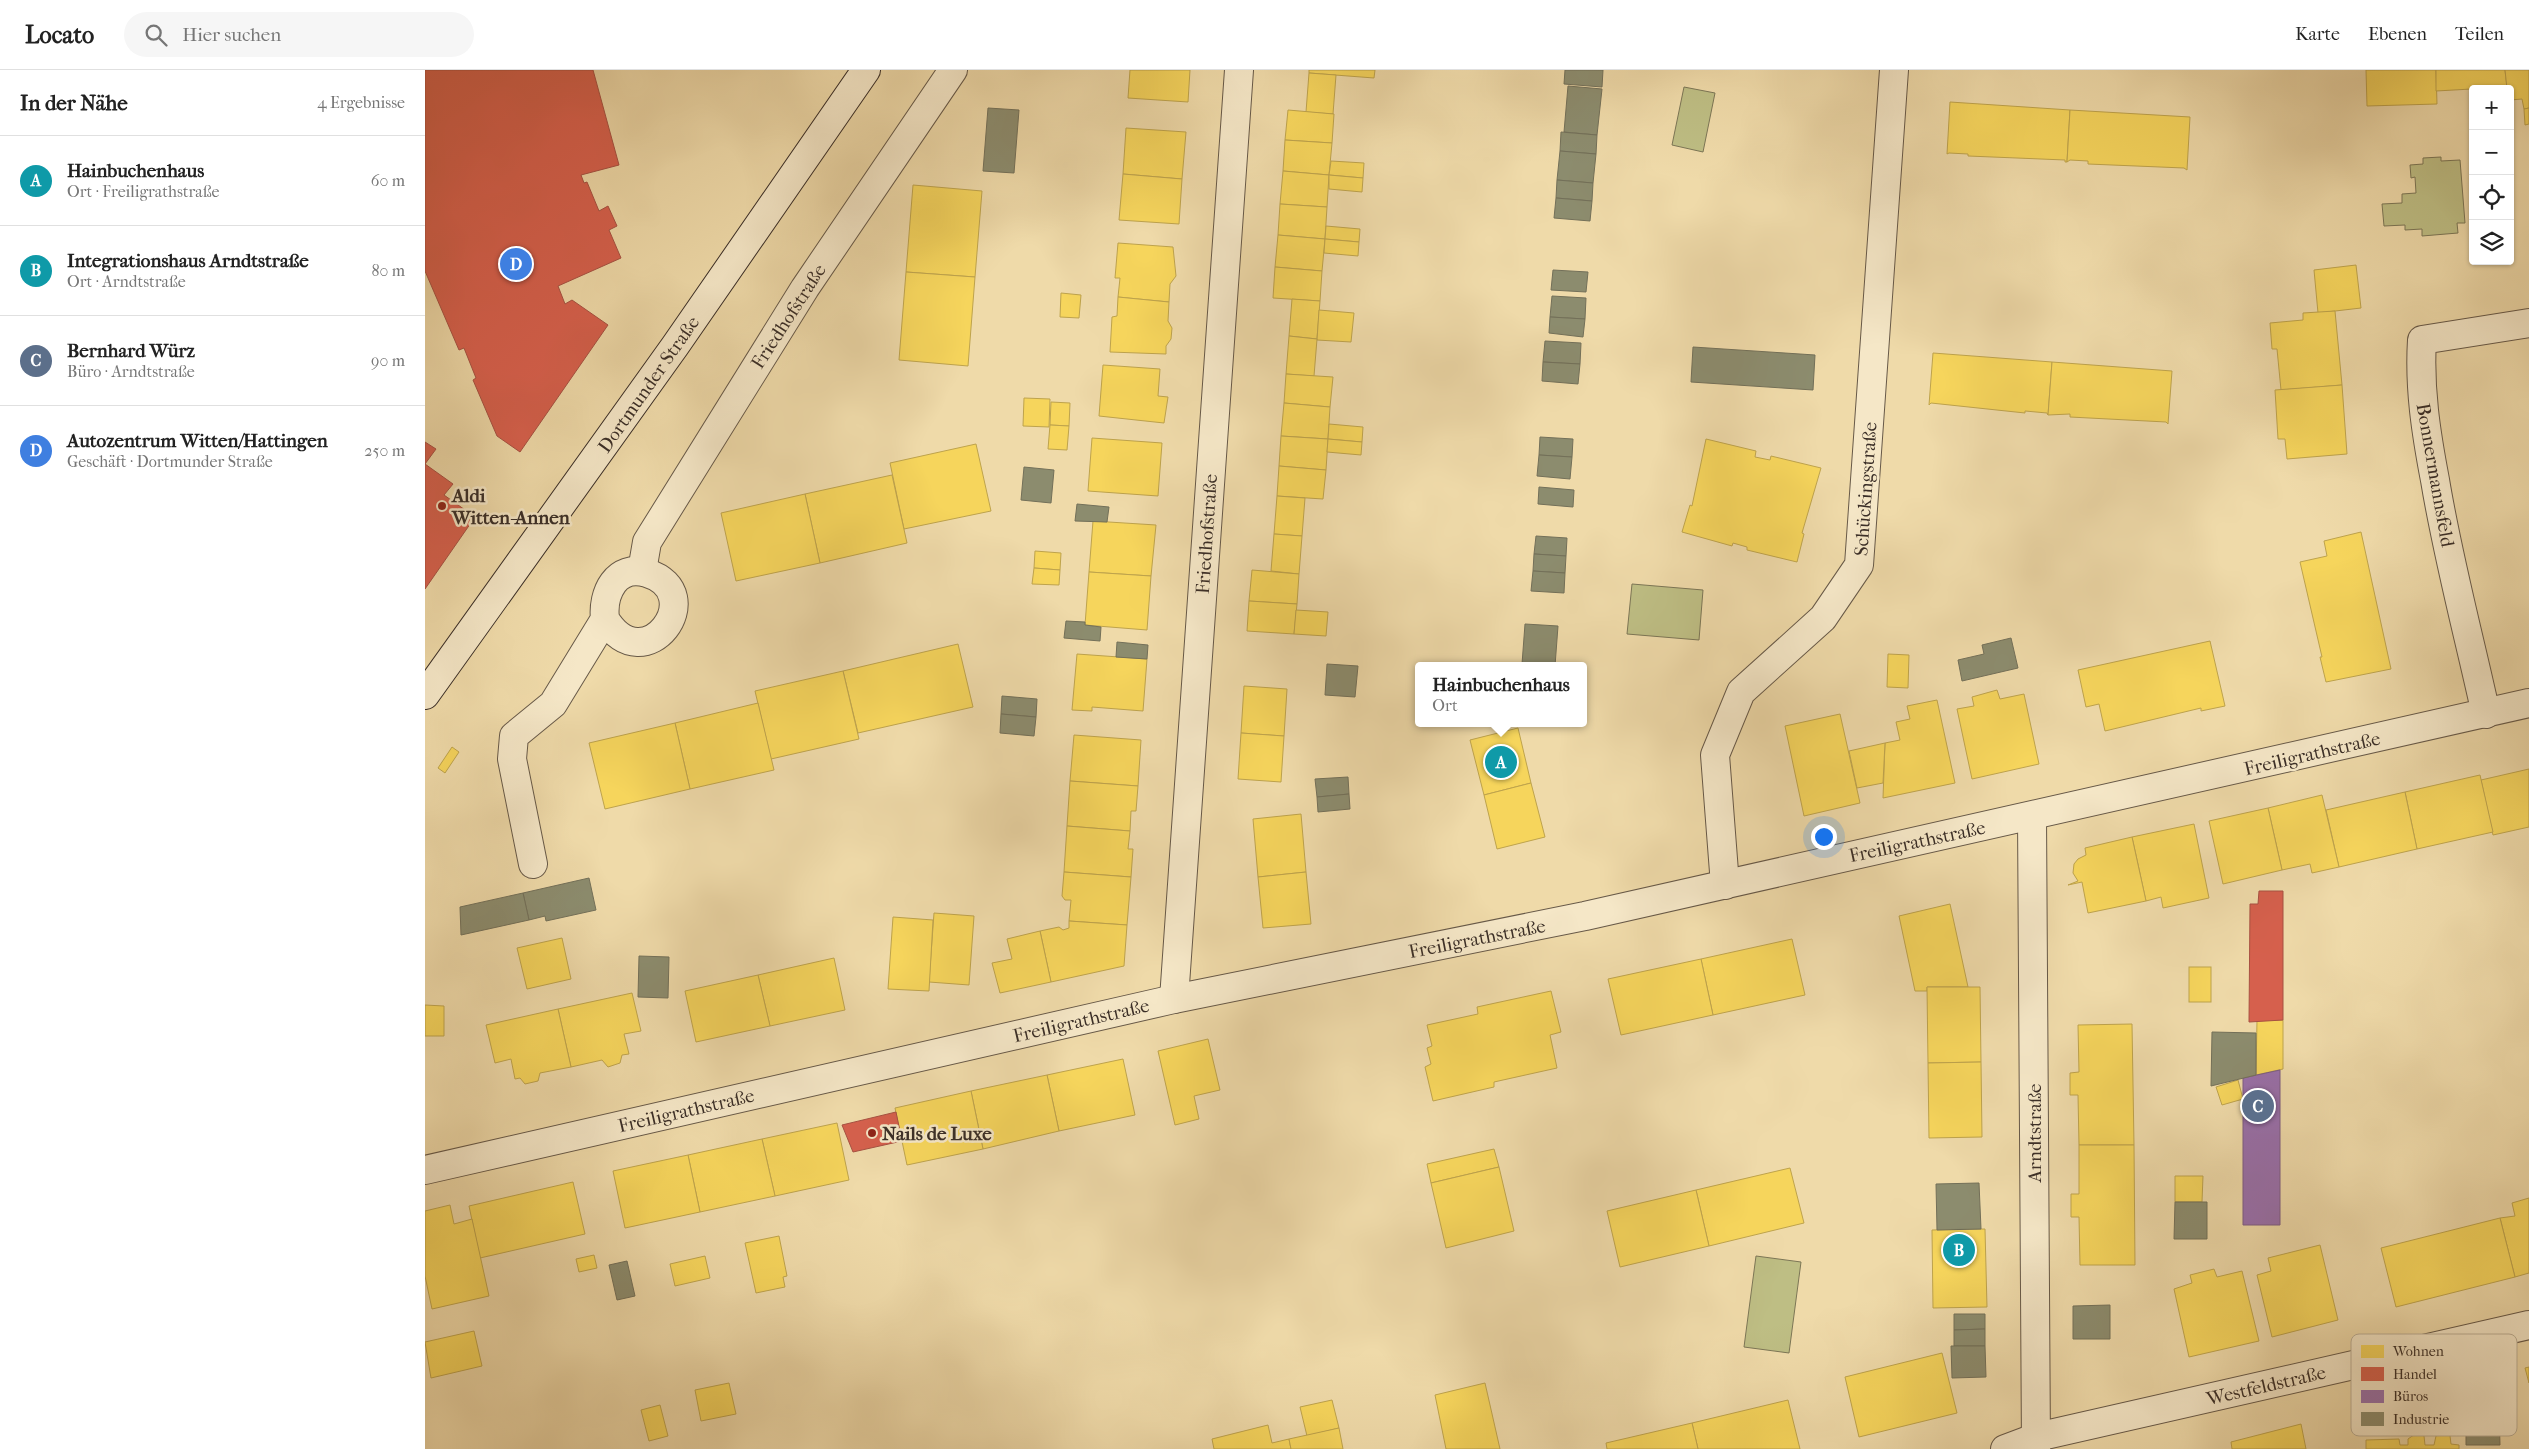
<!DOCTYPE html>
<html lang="de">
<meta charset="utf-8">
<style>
body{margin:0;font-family:"IM FELL French Canon",serif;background:#f6f6f6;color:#222}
.controls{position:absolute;right:15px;top:15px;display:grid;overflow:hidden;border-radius:5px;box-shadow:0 1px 4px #0004}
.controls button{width:45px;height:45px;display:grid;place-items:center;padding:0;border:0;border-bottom:1px solid #e0e0e0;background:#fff;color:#222;font:25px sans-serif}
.you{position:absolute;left:1398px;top:766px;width:18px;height:18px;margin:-12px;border:4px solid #fff;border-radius:50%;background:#1a73e8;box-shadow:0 0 0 8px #1a73e833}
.badge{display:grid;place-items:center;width:32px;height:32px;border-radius:50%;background:#8f2418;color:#fff;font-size:16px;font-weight:700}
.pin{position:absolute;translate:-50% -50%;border:2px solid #fff;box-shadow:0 1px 5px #0006}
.popup{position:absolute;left:990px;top:592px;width:172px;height:65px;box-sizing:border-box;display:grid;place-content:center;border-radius:5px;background:#fff;filter:drop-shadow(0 1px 4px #0005);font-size:16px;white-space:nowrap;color:#767676}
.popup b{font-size:19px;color:#222}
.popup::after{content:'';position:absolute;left:50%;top:100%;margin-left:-10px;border:10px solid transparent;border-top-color:#fff}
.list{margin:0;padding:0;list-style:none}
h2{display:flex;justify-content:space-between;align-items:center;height:65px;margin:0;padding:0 20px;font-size:21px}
h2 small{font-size:16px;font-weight:400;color:#767676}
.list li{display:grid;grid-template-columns:32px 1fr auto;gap:15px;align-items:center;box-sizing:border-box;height:90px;padding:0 20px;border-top:1px solid #e0e0e0}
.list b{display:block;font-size:19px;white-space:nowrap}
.list p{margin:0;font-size:16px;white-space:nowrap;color:#767676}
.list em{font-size:16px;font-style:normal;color:#767676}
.icon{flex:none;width:28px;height:28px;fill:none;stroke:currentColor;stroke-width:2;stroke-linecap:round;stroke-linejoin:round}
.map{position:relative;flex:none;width:2104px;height:1379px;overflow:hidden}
header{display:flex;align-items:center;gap:30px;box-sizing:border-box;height:70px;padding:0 25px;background:#fff;border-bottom:1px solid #e0e0e0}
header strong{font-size:24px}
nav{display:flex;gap:28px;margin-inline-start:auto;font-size:18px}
.search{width:350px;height:45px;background:#f6f6f6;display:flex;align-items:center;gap:12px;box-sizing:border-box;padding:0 18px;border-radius:28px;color:#767676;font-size:19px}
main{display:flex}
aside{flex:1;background:#fff}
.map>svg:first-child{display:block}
</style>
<header>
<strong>Locato</strong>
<div class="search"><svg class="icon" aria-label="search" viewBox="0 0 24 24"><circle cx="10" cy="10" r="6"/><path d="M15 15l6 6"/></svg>Hier suchen</div>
<nav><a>Karte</a><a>Ebenen</a><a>Teilen</a></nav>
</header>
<main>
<aside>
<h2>In der Nähe<small>4 Ergebnisse</small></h2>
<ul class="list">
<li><span class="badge" style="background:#0f9aa8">A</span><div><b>Hainbuchenhaus</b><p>Ort · Freiligrathstraße</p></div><em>60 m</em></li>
<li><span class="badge" style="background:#0f9aa8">B</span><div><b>Integrationshaus Arndtstraße</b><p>Ort · Arndtstraße</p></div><em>80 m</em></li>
<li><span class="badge" style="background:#5c6f8a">C</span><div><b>Bernhard Würz</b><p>Büro · Arndtstraße</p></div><em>90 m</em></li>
<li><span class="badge" style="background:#3f7fe0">D</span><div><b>Autozentrum Witten/Hattingen</b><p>Geschäft · Dortmunder Straße</p></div><em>250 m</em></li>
</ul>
</aside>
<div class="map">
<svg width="2104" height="1379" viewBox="0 0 2104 1379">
<rect width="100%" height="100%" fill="#efdaa9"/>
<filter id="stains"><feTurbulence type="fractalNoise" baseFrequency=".004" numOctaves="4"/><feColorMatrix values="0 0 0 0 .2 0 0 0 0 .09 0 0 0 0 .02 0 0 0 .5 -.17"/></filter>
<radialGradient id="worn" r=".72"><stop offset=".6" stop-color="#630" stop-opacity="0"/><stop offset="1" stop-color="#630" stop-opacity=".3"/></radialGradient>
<g fill="#bebe84" stroke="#7c7656">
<polygon points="1259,17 1290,23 1278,82 1247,75"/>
<polygon points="2016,87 2016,91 2035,90 2040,153 2032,153 2033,163 1997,166 1997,159 1980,160 1980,155 1959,156 1957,134 1977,133 1977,124 1991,123 1990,107 1986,108 1985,95 1998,94 1998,88"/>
<polygon points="1207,514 1278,520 1274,570 1202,564"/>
<polygon points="1331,1186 1376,1192 1364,1283 1319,1277"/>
</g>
<g fill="#f6d55c" stroke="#bea34c">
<polygon points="705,0 765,0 763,32 703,28"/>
<polygon points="884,0 950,0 949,8 884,3"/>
<polygon points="1941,0 2011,0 2012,34 1942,36"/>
<polygon points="2011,0 2080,0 2082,17 2011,21"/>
<polygon points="2080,0 2104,0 2104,38 2099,39 2097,29 2085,30 2085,19 2082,19"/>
<polygon points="884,3 911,5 908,44 881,42"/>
<polygon points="1525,32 1645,40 1642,92 1640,92 1640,90 1543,86 1543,84 1524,83 1522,84"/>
<polygon points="2104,38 2104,54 2100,55 2099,39"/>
<polygon points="863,40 909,44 907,73 860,70"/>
<polygon points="1645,40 1765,47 1762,100 1759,98 1663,94 1663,91 1645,90 1642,92"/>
<polygon points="701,58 761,62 757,109 698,104"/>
<polygon points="860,70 907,73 904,105 858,101"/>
<polygon points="906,91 939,93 938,108 904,105"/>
<polygon points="858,101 904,105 902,137 855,134"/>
<polygon points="698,104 757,109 754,154 694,150"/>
<polygon points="904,105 938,108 937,122 904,119"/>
<polygon points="488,115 557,121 550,207 481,202"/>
<polygon points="855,134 902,137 900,169 853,165"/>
<polygon points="901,156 935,159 934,172 900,169"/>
<polygon points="853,165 900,169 897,201 850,197"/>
<polygon points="900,169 934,172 933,186 899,183"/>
<polygon points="693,173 748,177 751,206 745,214 744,232 693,227 695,208 690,208"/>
<polygon points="1931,195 1936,238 1893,243 1889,200"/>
<polygon points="850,197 897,201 895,231 848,228"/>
<polygon points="481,202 550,207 543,296 474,290"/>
<polygon points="636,223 656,225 654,248 635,247"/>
<polygon points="693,227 744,232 743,251 747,258 746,269 741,276 741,284 685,282 687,247 692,246"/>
<polygon points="867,229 895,231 892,269 864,266"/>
<polygon points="894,240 929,243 926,272 892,270"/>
<polygon points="1910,241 1917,315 1856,320 1852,279 1847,279 1845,253 1878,250 1878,243"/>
<polygon points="864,266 892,269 889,306 861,304"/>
<polygon points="1508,283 1627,292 1623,345 1622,343 1600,341 1600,343 1506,333 1504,335"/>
<polygon points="1627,292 1747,301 1743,354 1741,352 1645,347 1645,344 1623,345"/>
<polygon points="678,295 735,299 733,326 743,327 739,353 674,346"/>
<polygon points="861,304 908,307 905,337 859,333"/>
<polygon points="1917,315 1922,384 1862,389 1860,369 1853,369 1850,320"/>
<polygon points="599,328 625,329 624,357 598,356"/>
<polygon points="626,332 645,333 644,356 625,355"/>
<polygon points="859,333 905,337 903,369 856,366"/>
<polygon points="904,354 938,357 937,372 903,369"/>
<polygon points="625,355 644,356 642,380 623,379"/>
<polygon points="856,366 903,369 901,400 854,396"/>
<polygon points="667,368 737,373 733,426 663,421"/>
<polygon points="903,369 937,372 936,385 902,382"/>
<polygon points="1281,369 1331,381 1330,387 1345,390 1346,386 1396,398 1377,463 1379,464 1372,492 1322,480 1322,477 1308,473 1307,476 1257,462 1265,435 1267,436"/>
<polygon points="551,374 566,441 479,459 465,393"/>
<polygon points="854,396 901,400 898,429 852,426"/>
<polygon points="467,405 482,473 395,493 380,424"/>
<polygon points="380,424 395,493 311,511 296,443"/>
<polygon points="852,426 880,428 877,466 849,464"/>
<polygon points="668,451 731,455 726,506 664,502"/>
<polygon points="1936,462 1966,599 1901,612 1895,587 1897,587 1875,492 1902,486 1899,471"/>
<polygon points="849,464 877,466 874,504 846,501"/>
<polygon points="610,481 636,483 635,500 609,498"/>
<polygon points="609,498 635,500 634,515 607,514"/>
<polygon points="827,500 874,504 872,534 824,531"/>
<polygon points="664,502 726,506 722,560 660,555"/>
<polygon points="824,531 872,534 869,564 822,561"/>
<polygon points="871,540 903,542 901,566 869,564"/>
<polygon points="1785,571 1800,636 1776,641 1776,638 1680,661 1674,634 1661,637 1653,600"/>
<polygon points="533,574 548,637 433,663 418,601"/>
<polygon points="652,584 722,589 718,641 667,637 667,641 647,640"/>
<polygon points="1463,584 1484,585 1483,618 1462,617"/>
<polygon points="418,601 434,669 346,689 330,621"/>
<polygon points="819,616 862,619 859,666 816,663"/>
<polygon points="1572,620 1575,629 1599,624 1614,694 1547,709 1532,639 1549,636 1547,627"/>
<polygon points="1512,630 1530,713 1458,728 1460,673 1475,670 1471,652 1485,649 1482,636"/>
<polygon points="333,633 349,700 265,719 250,653"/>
<polygon points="1415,644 1435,733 1379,746 1360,656"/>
<polygon points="250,653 265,719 180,739 164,673"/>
<polygon points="1093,658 1106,713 1059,725 1045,670"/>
<polygon points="816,663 859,666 856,712 813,709"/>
<polygon points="649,665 716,670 713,716 645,711"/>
<polygon points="1460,673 1458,713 1432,718 1424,681"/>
<polygon points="27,677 34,682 20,703 13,698"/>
<polygon points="2104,699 2104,757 2068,765 2056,710"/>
<polygon points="2055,705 2068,762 1992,779 1980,722"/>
<polygon points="645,711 713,716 711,741 706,741 705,761 642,756"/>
<polygon points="1106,713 1120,767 1072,779 1059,725"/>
<polygon points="1980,722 1992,779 1914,797 1901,740"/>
<polygon points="1897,725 1914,797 1887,803 1885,794 1857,800 1843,738"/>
<polygon points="1843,738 1857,800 1798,814 1784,751"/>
<polygon points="876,744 881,802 833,807 828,749"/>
<polygon points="1769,754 1784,828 1738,838 1736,827 1721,831 1707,767"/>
<polygon points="642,756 705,761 703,779 708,779 706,807 639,802"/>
<polygon points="1707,767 1721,831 1663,843 1657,812 1643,815 1653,811 1648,803 1649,794 1653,789 1661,785 1660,778"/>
<polygon points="639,802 706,807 702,855 644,851 646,830 640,830 637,826"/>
<polygon points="881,802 886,854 838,858 833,807"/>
<polygon points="1525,834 1543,917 1502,917 1502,921 1490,921 1474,846"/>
<polygon points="509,843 549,846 544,915 504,912"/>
<polygon points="468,847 508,850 504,921 463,919"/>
<polygon points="644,851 702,855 699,896 626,912 615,861 634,857 638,860 644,858"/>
<polygon points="615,861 626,912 575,923 567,893 587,889 582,869"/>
<polygon points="137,868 146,909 102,919 92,878"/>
<polygon points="1367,869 1380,925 1288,945 1276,889"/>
<polygon points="409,888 420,940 345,956 333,905"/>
<polygon points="1276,889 1288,945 1196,965 1183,909"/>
<rect x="1764" y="897" width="22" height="35"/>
<polygon points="333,905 345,956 271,972 260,921"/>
<polygon points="1502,917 1555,917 1556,992 1503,993"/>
<polygon points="1126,921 1136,962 1125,965 1132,998 1069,1012 1069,1017 1008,1031 1000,997 1006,994 1002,978 1007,976 1002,955 1053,944 1052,937"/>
<polygon points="207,923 216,961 199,964 204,984 197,985 195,993 183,997 177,990 146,997 133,939"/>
<polygon points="0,935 19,936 19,966 0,966"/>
<polygon points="133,939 146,997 115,1003 113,1011 100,1014 95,1008 90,1009 86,989 70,993 61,955"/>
<polygon points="1832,950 1858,950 1858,999 1831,1005"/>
<polygon points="1707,954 1709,1075 1654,1075 1653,1025 1645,1025 1645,1003 1654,1002 1653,955"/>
<polygon points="783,969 795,1020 769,1026 774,1049 750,1055 733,981"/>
<polygon points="698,989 710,1045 634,1061 622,1005"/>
<polygon points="1556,992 1557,1067 1504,1068 1503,993"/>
<polygon points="622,1005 634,1061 558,1079 546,1021"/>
<polygon points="1813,1010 1818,1029 1797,1035 1791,1017"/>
<polygon points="546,1021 558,1079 482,1095 470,1038"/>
<polygon points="412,1053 424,1110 350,1126 337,1069"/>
<polygon points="337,1069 350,1126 275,1142 263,1085"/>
<polygon points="1654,1075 1709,1075 1710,1195 1655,1195 1654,1147 1646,1147 1646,1124 1654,1124"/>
<polygon points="1069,1079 1074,1097 1006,1113 1002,1094"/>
<polygon points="263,1085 275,1142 200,1158 188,1101"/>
<polygon points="1074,1097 1089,1161 1021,1178 1006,1113"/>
<polygon points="1365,1098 1379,1153 1284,1176 1271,1120"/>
<polygon points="1750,1106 1778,1106 1777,1132 1750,1132"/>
<polygon points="148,1112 160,1164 55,1188 44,1136"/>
<polygon points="1271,1120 1284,1176 1195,1197 1182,1141"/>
<polygon points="2104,1128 2104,1203 2090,1207 2075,1148 2090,1146 2087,1133"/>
<polygon points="25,1135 29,1154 47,1149 64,1226 7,1239 0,1206 0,1141"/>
<polygon points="2075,1148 2090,1207 1971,1237 1956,1178"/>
<polygon points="1560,1159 1562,1237 1508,1238 1507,1160"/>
<polygon points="354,1166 362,1206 358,1207 360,1217 331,1223 320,1173"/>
<polygon points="1895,1175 1913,1250 1847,1267 1832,1205 1846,1201 1843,1188"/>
<polygon points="169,1185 172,1198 154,1202 151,1189"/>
<polygon points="280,1186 285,1208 250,1216 245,1194"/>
<polygon points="1789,1199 1792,1207 1817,1201 1834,1271 1764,1287 1749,1219 1767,1213 1765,1205"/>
<polygon points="49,1261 57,1296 6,1308 0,1272"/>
<polygon points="1517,1283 1532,1343 1434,1367 1420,1307"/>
<polygon points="2104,1297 2104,1313 2100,1298"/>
<polygon points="304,1313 311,1344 276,1351 270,1320"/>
<polygon points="1060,1313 1075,1379 1021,1379 1010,1325"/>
<polygon points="907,1330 914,1358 882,1366 875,1337"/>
<polygon points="1363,1330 1375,1379 1273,1379 1267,1353"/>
<polygon points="235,1335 243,1366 224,1371 216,1340"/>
<polygon points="1267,1353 1273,1379 1182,1379 1181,1373"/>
<polygon points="1876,1354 1881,1379 1807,1379 1806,1372"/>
<polygon points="843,1355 847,1373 864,1369 866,1379 789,1379 787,1369"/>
<polygon points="914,1358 918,1379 866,1379 864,1369"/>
<polygon points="2020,1361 2025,1366 2026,1374 2034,1375 2034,1379 1941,1379 1941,1370 1974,1369 1975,1375 1983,1375 1983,1369 1993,1362 1999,1366 2000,1375 2009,1375 2011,1366"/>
</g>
<g fill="#d6604d" stroke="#a75142">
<polygon points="0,0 168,0 194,95 156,105 159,113 162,112 174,141 183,136 192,156 184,160 196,188 133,216 140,234 147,230 183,255 95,382 72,366 48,310 51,308 39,278 34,280 0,201"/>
<polygon points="0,372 11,379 0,394 28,414 19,425 50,447 0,519"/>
<polygon points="1834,821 1858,821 1858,950 1824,952 1825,834 1833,834"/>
<polygon points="471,1042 477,1071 428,1082 417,1055"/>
</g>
<polygon fill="#9970ab" stroke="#7c5c83" points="1855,1000 1855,1155 1818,1155 1818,1008"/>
<g fill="#8c8c6e" stroke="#737059">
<polygon points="1140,0 1178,0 1177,17 1139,14"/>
<polygon points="1143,16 1177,19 1172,65 1139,62"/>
<polygon points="563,38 594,40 589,103 558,101"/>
<polygon points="1136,62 1172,65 1171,84 1135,81"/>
<polygon points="1135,81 1171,84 1168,113 1132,110"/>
<polygon points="1132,110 1168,113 1167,131 1131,128"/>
<polygon points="1131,128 1167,131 1165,151 1129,148"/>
<polygon points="1128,200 1163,202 1161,222 1126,220"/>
<polygon points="1127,226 1161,228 1160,249 1125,247"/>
<polygon points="1125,247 1160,249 1158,267 1124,263"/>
<polygon points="1120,271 1156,273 1155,294 1118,292"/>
<polygon points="1268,277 1390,285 1388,320 1266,312"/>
<polygon points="1118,292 1155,294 1153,314 1117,311"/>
<polygon points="1115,367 1148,369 1147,387 1114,385"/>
<polygon points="1114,385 1147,387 1145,409 1112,406"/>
<polygon points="599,397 629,400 626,433 596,430"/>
<polygon points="1114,417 1149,420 1148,437 1113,434"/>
<polygon points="652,434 684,437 682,452 650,451"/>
<polygon points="1111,466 1142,468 1141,486 1109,484"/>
<polygon points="1109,484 1141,486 1140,503 1108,501"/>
<polygon points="1108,501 1140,503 1139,523 1106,521"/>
<polygon points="641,551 660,552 660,555 676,557 675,571 639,568"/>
<polygon points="1100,554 1133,556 1130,596 1097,594"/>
<polygon points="1586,568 1593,598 1537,611 1533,590 1559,584 1557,575"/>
<polygon points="692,572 723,575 722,589 691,587"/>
<polygon points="902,594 933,596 930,627 900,625"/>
<polygon points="577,626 612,629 611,647 576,644"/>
<polygon points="576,644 611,647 609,666 575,663"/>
<polygon points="923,707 924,724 892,727 890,709"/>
<polygon points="924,724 925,739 893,742 892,727"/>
<polygon points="164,808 171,840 121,851 120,846 104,850 98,823"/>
<polygon points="98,823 104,850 36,865 35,837"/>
<polygon points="214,886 244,887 243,928 213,927"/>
<polygon points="1787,962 1831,963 1831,1005 1786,1016"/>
<polygon points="1554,1113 1556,1159 1512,1160 1511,1114"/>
<polygon points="1750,1132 1782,1132 1782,1169 1749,1169"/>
<polygon points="202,1191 210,1226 192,1230 184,1195"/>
<polygon points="1685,1235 1685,1269 1648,1269 1648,1236"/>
<polygon points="1529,1244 1560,1244 1560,1259 1529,1260"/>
<polygon points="1560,1259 1560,1276 1529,1276 1529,1260"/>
<polygon points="1526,1276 1560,1276 1561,1307 1527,1308"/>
<polygon points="2074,1338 2075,1375 2041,1375 2041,1355 2033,1356 2034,1341"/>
</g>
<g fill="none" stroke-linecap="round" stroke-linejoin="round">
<defs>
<g id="minor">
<polyline points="217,501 222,472 380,218 528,0"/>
<path d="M 2061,644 C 2044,566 2023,489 2010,410 C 2001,363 1994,318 1997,270 L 2104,253"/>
<polyline points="1607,746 1611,1379"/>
<path d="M 108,794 L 87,689 L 89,666 L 128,634 L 180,549 C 177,524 191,493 222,503 C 286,523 220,614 180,549"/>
<polyline points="1300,815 1290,685 1316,622 1398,548 1434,495 1469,0"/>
<polyline points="749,929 814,0"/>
<polyline points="0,1100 749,929 1160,846 2104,633"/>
<polyline points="1580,1379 1612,1367 2104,1255"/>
</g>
<polyline id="secondary" points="0,625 250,276 441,0"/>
</defs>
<use href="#minor" stroke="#675948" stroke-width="30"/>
<use href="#secondary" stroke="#3a2e27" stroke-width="30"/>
<use href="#minor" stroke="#f5e7c7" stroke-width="28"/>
<use href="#secondary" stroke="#f5e7c7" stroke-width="28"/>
</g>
<g fill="#8f2418" stroke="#f5e7c7" stroke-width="2">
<circle cx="17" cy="436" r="5"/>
<circle cx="447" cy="1063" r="5"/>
</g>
<g text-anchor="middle" stroke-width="5" stroke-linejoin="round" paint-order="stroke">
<g font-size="19" fill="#3a2e27" stroke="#f5e7c7">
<text transform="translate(363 246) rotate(-57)" y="7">Friedhofstraße</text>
<text transform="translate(223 314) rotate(-55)" y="7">Dortmunder Straße</text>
<text transform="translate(2011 405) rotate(80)" y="7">Bonnermannsfeld</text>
<text transform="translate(1440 419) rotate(-86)" y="7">Schückingstraße</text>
<text transform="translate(781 464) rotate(-86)" y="7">Friedhofstraße</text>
<text transform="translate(1887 683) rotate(-13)" y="7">Freiligrathstraße</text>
<text transform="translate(1492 771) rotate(-12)" y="7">Freiligrathstraße</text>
<text transform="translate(1052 868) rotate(-11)" y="7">Freiligrathstraße</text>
<text transform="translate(656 950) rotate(-13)" y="7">Freiligrathstraße</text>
<text transform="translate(261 1040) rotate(-13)" y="7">Freiligrathstraße</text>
<text transform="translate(1609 1063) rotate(-90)" y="7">Arndtstraße</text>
<text transform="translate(1841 1315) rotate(-13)" y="7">Westfeldstraße</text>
</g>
<g font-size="19" font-weight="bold" fill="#3a2e27" stroke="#f5e7c7" text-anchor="start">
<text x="27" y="432">Aldi<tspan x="27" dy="22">Witten-Annen</tspan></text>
<text x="457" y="1070">Nails de Luxe</text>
</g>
</g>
<rect x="1926" y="1264" width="166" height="102" rx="8" fill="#f5e7c7" stroke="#bdb097" stroke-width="1"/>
<rect x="1936" y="1275" width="23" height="13" fill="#f6d55c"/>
<rect x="1936" y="1297" width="23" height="14" fill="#d6604d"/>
<rect x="1936" y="1320" width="23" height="13" fill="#9970ab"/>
<rect x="1936" y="1342" width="23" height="14" fill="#8c8c6e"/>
<g font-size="14" fill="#3a2e27">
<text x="1968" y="1286">Wohnen</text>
<text x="1968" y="1309">Handel</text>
<text x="1968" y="1331">Büros</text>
<text x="1968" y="1354">Industrie</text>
</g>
<rect width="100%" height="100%" filter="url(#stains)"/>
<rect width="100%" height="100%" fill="url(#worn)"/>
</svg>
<div class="controls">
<button>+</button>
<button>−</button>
<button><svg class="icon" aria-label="locate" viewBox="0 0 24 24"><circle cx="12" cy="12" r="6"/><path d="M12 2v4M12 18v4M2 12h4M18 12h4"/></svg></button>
<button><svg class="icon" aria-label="layers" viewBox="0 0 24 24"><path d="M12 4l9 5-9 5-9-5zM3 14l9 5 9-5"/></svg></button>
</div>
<div class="you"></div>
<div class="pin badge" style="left:1076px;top:692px;background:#0f9aa8">A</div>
<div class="popup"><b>Hainbuchenhaus</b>Ort</div>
<div class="pin badge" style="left:1534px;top:1180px;background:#0f9aa8">B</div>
<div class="pin badge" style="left:1833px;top:1036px;background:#5c6f8a">C</div>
<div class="pin badge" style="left:91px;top:194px;background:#3f7fe0">D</div>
</div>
</main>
